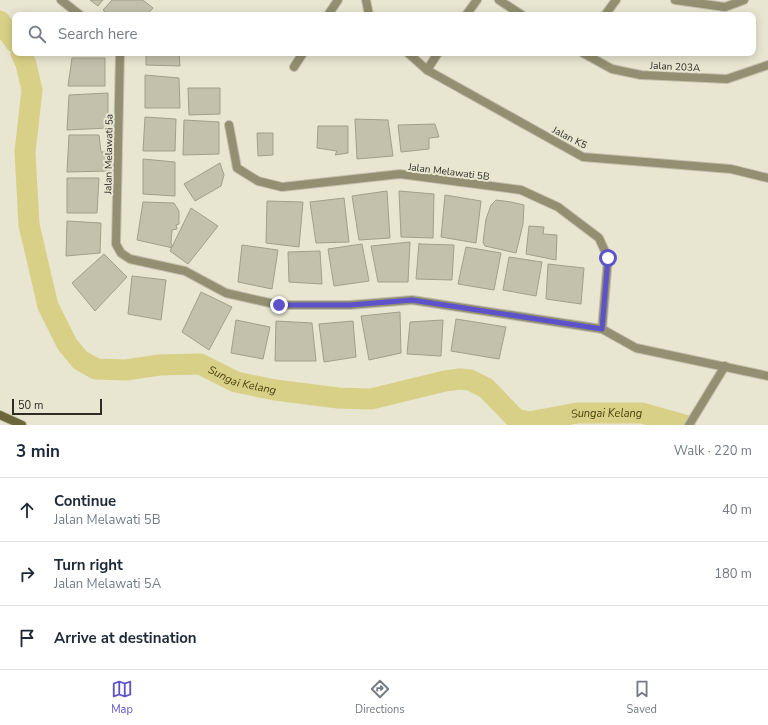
<!DOCTYPE html>
<meta charset="utf-8">
<style>
body{margin:0;font-family:"Nunito Sans",sans-serif;background:#f6f6f7;color:#1f2937}
.scale{position:absolute;left:12px;bottom:10px;width:90px;box-sizing:border-box;padding-left:4px;border:2px solid #2e2d25;border-top:0;font-size:11px;line-height:14px;white-space:nowrap;color:#2e2d25;-webkit-text-stroke:3px #e8e6d0;paint-order:stroke}
.stop{position:absolute;width:12px;height:12px;margin:-9px;border:3px solid #5d52ca;border-radius:50%;background:#fff}
.stop.end{background:#5d52ca;border-color:#fff;box-shadow:0 1px 4px #0008}
.list{margin:0;padding:0;list-style:none}
h2{display:flex;justify-content:space-between;align-items:center;height:52px;margin:0;padding:0 16px;font-size:17px}
h2 small{font-size:13px;font-weight:400;color:#747a83}
.list li{display:grid;grid-template-columns:26px 1fr auto;gap:12px;align-items:center;box-sizing:border-box;height:64px;padding:0 16px;border-top:1px solid #e0e1e3}
.list b{display:block;font-size:15px;white-space:nowrap}
.list p{margin:0;font-size:13px;white-space:nowrap;color:#747a83}
.list em{font-size:13px;font-style:normal;color:#747a83}
.icon{flex:none;width:22px;height:22px;fill:none;stroke:currentColor;stroke-width:2;stroke-linecap:round;stroke-linejoin:round}
.map{position:relative;flex:none;width:768px;height:425px;overflow:hidden}
.search{position:absolute;background:#fff;box-shadow:0 2px 10px #0003;left:12px;right:12px;top:12px;height:44px;display:flex;align-items:center;gap:10px;box-sizing:border-box;padding:0 14px;border-radius:8px;color:#747a83;font-size:15px}
.sheet{height:244px;background:#fff}
nav{display:flex;justify-content:space-around;align-items:center;box-sizing:border-box;height:56px;border-top:1px solid #e0e1e3;background:#fff;font-size:11px;color:#747a83}
nav a{display:grid;justify-items:center;gap:2px}
nav .on{color:#5d52ca}
.map>svg:first-child{display:block}
</style>
<div class="map">
<svg width="768" height="425" viewBox="0 0 768 425">
<rect width="100%" height="100%" fill="#e8e6d0"/>
<g fill="none" stroke-linecap="round" stroke-linejoin="round">
<g stroke="#d9d088" stroke-width="21">
<polyline points="0,21 15,42"/>
<path id="s1" d="M 21,53 L 26,64 L 32,90 L 25,152 L 29,225 L 48,306 L 67,344 L 80,360 L 96,369 L 126,370 L 159,365 L 200,364 L 236,382 L 275,390 L 338,398 L 371,399 L 445,381 L 460,379 L 470,380 L 486,388 L 516,419 L 529,422 L 577,413 L 642,413 L 685,425"/>
</g>
</g>
<g fill="#c3c1ac" stroke="#a19e8a">
<polygon points="90,0 103,0 98,6"/>
<polygon points="112,0 143,0 153,8 147,15 109,15 103,10"/>
<polygon points="146,53 179,53 180,66 146,65"/>
<polygon points="72,58 105,58 105,86 68,86"/>
<polygon points="145,75 179,78 180,108 145,108"/>
<polygon points="188,88 220,88 220,114 189,115"/>
<polygon points="108,93 108,128 67,130 69,95"/>
<polygon points="145,117 176,119 175,151 143,151"/>
<polygon points="355,119 388,120 393,156 357,159"/>
<polygon points="184,120 219,122 219,154 183,155"/>
<polygon points="435,124 439,137 429,138 429,149 401,152 398,125"/>
<polygon points="318,126 348,126 348,153 335,155 337,151 317,148"/>
<polygon points="257,133 273,133 273,155 258,156"/>
<polygon points="69,135 99,135 101,152 110,152 109,171 67,172"/>
<polygon points="143,159 175,162 175,196 143,194"/>
<polygon points="220,163 224,175 221,186 195,201 184,184"/>
<polygon points="67,178 99,178 97,213 67,213"/>
<polygon points="387,191 390,238 359,240 352,196"/>
<polygon points="399,191 434,194 433,238 401,237"/>
<polygon points="445,195 481,201 476,243 441,237"/>
<polygon points="344,198 349,242 316,243 310,202"/>
<polygon points="496,200 511,202 524,205 523,224 516,253 485,246 483,242 486,219 491,205"/>
<polygon points="267,201 303,202 299,247 266,243"/>
<polygon points="143,202 174,203 179,211 179,224 176,225 177,229 172,230 171,243 173,248 137,240"/>
<polygon points="191,208 218,226 188,264 170,251"/>
<polygon points="67,221 101,223 100,253 66,256"/>
<polygon points="529,226 544,227 543,234 557,235 556,260 526,254"/>
<polygon points="410,242 408,282 378,282 371,246"/>
<polygon points="419,243 420,244 454,245 452,280 416,279"/>
<polygon points="362,244 369,281 334,286 328,249"/>
<polygon points="242,245 278,250 272,289 238,282"/>
<polygon points="466,247 501,253 494,290 458,284"/>
<polygon points="320,251 322,284 289,282 288,252"/>
<polygon points="104,254 127,277 95,311 72,283"/>
<polygon points="509,257 542,262 536,296 503,290"/>
<polygon points="548,264 584,268 581,304 546,299"/>
<polygon points="132,276 166,280 161,320 128,314"/>
<polygon points="201,292 232,307 209,350 182,332"/>
<polygon points="400,312 401,353 369,360 361,316"/>
<polygon points="456,319 506,327 499,359 451,351"/>
<polygon points="236,320 270,327 263,359 231,353"/>
<polygon points="443,320 441,356 407,354 410,322"/>
<polygon points="276,321 312,323 316,361 275,361"/>
<polygon points="353,321 356,357 324,362 319,324"/>
</g>
<g fill="none" stroke-linecap="round" stroke-linejoin="round">
<defs>
<g id="minor">
<polyline points="61,0 80,15"/>
<polyline points="366,0 369,15"/>
<polyline points="499,0 522,15"/>
<polyline points="675,0 725,7 744,0"/>
<polyline points="328,15 338,0"/>
<polyline points="466,15 477,0"/>
<polyline points="605,15 616,0"/>
<polyline points="120,53 116,244 121,253 130,259 185,271 226,293 279,305 350,305 412,300 602,329 636,348 768,376"/>
<polyline points="408,53 427,70 583,157 731,169 768,178"/>
<polyline points="583,53 612,69 641,75 727,79 768,65"/>
<polyline points="294,67 303,53"/>
<polyline points="427,70 438,53"/>
<polyline points="229,125 237,168 258,181 282,187 400,174 521,190 558,207 599,238 608,258 602,329"/>
<polyline points="689,425 725,366"/>
</g>
<polyline id="secondary" points="0,415 22,425"/>
</defs>
<use href="#minor" stroke="#c3c1ae" stroke-width="10"/>
<use href="#secondary" stroke="#c3c1ae" stroke-width="10"/>
<use href="#minor" stroke="#928f72" stroke-width="8"/>
<use href="#secondary" stroke="#6c663b" stroke-width="8"/>
</g>
<g fill="none" stroke-linecap="round" stroke-linejoin="round">
<polyline stroke="#5d52ca" stroke-width="5" points="279,305 350,305 412,300 602,329 608,258"/>
</g>
<g text-anchor="middle" stroke-width="4" stroke-linejoin="round" paint-order="stroke">
<g font-size="10" fill="#2e2d25" stroke="#e8e6d0">
<text transform="translate(675 66) rotate(3)" y="4">Jalan 203A</text>
<text transform="translate(570 137) rotate(27)" y="4">Jalan K5</text>
<text transform="translate(108 154) rotate(-89)" y="4">Jalan Melawati 5a</text>
<text transform="translate(449 171) rotate(7)" y="4">Jalan Melawati 5B</text>
</g>
<g font-size="11" font-style="italic" fill="#4a4309" stroke="#e8e6d0">
<text dy="4" stroke="none"><textPath href="#s1" startOffset="489">Sungai Kelang</textPath></text>
<text dy="4" stroke="none"><textPath href="#s1" startOffset="874">Sungai Kelang</textPath></text>
</g>
</g>
</svg>
<div class="scale">50 m</div>
<div class="stop" style="left:608px;top:258px"></div>
<div class="stop end" style="left:279px;top:305px"></div>
<div class="search"><svg class="icon" aria-label="search" viewBox="0 0 24 24"><circle cx="10" cy="10" r="6"/><path d="M15 15l6 6"/></svg>Search here</div>
</div>
<section class="sheet">
<h2>3 min<small>Walk · 220 m</small></h2>
<ul class="list">
<li><svg class="icon" aria-label="ahead" viewBox="0 0 24 24"><path d="M12 20V5M6 11l6-6 6 6"/></svg><div><b>Continue</b><p>Jalan Melawati 5B</p></div><em>40 m</em></li>
<li><svg class="icon" aria-label="right" viewBox="0 0 24 24"><path d="M7 20v-9h11M14 6l5 5-5 5"/></svg><div><b>Turn right</b><p>Jalan Melawati 5A</p></div><em>180 m</em></li>
<li><svg class="icon" aria-label="arrive" viewBox="0 0 24 24"><path d="M6 21V4h12l-3 4 3 4H6"/></svg><div><b>Arrive at destination</b></div></li>
</ul>
</section>
<nav>
<a class="on"><svg class="icon" aria-label="map" viewBox="0 0 24 24"><path d="M3 6l6-2 6 2 6-2v14l-6 2-6-2-6 2zM9 4v14M15 6v14"/></svg>Map</a>
<a><svg class="icon" aria-label="directions" viewBox="0 0 24 24"><path d="M12 3l9 9-9 9-9-9zM9 14v-3h6M13 9l2 2-2 2"/></svg>Directions</a>
<a><svg class="icon" aria-label="saved" viewBox="0 0 24 24"><path d="M7 4h10v16l-5-4-5 4z"/></svg>Saved</a>
</nav>
